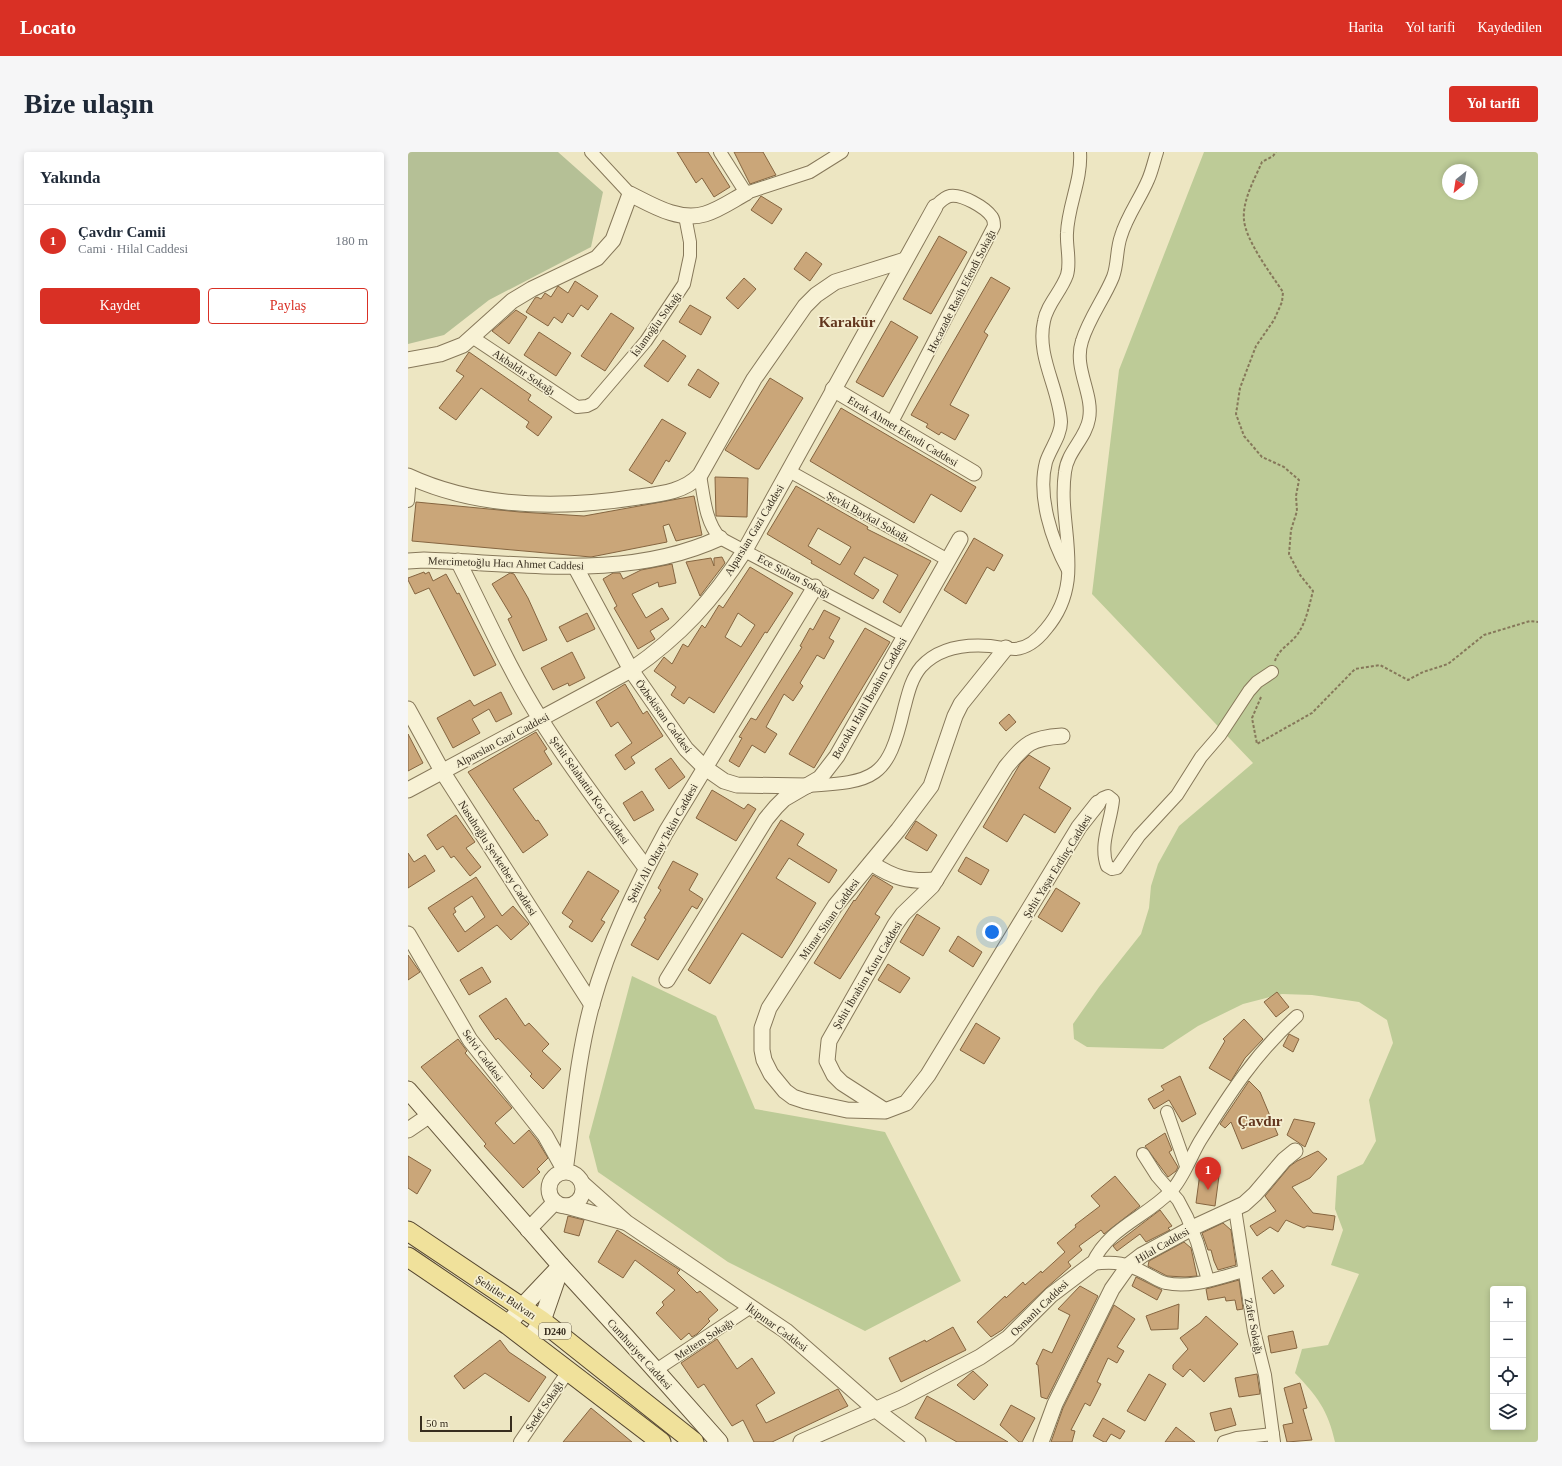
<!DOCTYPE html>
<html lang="tr">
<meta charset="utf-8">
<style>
body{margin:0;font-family:"Times New Roman",serif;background:#f6f6f7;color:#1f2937}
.controls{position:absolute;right:12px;bottom:12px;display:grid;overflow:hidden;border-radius:4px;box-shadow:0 2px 6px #0003}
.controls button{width:36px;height:36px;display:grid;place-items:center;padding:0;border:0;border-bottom:1px solid #e0e1e3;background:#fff;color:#1f2937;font:20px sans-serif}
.compass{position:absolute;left:1034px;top:12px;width:36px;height:36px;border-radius:50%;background:#fff;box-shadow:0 2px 6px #0003;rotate:210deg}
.scale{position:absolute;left:12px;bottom:10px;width:92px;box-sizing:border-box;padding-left:4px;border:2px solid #372d1e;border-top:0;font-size:11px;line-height:14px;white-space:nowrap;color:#372d1e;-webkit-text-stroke:3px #f5efd2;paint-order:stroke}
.you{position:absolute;left:584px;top:780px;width:14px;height:14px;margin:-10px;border:3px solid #fff;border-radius:50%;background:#1a73e8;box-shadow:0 0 0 6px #1a73e833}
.badge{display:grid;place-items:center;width:26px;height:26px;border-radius:50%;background:#d93025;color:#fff;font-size:13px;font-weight:700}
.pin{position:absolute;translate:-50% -33px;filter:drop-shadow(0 1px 2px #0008)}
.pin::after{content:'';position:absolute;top:21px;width:14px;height:12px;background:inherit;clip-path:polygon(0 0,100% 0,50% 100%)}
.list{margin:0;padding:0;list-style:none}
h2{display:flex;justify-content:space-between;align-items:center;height:52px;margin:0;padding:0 16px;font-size:17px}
h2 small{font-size:13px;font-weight:400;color:#747a83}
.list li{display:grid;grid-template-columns:26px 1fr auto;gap:12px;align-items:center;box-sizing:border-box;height:72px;padding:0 16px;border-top:1px solid #e0e1e3}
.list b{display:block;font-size:15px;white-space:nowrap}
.list p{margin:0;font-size:13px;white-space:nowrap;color:#747a83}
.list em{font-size:13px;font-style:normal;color:#747a83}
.actions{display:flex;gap:8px;padding:12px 16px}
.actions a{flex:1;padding:9px 0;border:1px solid #d93025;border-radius:4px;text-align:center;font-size:14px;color:#d93025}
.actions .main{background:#d93025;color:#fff}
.icon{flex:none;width:22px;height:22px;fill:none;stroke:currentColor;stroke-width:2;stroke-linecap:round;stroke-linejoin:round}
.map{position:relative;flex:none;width:1130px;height:1290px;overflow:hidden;border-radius:4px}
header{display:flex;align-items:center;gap:24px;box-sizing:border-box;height:56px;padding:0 20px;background:#d93025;color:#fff}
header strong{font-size:19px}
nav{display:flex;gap:22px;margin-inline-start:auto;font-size:14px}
.intro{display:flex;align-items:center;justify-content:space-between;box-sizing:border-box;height:96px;padding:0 24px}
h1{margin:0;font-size:28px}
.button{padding:10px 18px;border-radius:4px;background:#d93025;color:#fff;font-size:14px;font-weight:700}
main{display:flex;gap:24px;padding:0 24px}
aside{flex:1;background:#fff;border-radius:4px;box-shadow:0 2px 6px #0003}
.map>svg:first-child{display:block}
</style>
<header>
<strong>Locato</strong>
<nav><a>Harita</a><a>Yol tarifi</a><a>Kaydedilen</a></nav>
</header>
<div class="intro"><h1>Bize ulaşın</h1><a class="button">Yol tarifi</a></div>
<main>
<aside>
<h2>Yakında<small></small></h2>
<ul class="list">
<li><span class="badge">1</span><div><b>Çavdır Camii</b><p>Cami · Hilal Caddesi</p></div><em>180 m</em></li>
</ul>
<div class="actions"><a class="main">Kaydet</a><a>Paylaş</a></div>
</aside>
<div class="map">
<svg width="1130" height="1290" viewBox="0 0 1130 1290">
<rect width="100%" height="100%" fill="#ede6c2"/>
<g fill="#bdcb97" fill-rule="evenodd">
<path d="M 796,0 L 1130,0 L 1130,1290 L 927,1290 C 920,1258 909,1244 887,1221 L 894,1197 L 920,1193 L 951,1122 L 923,1113 L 935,1078 L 927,1057 L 929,1024 L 955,1012 L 968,989 L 961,948 L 985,891 L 979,868 L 951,850 L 904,843 L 874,842 L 835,852 L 790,874 L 755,897 L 679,895 L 666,887 L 665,872 L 691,835 L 733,782 L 741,756 L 743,734 L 750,712 L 771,674 L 845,611 L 684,442 L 711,218 ZM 1040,18 L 1064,18 L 1064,42 L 1040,42 ZM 1085,1137 L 1115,1137 L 1115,1275 L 1085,1275 Z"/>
<polygon points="224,824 308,864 347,957 477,980 553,1129 457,1179 320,1110 190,1020 181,985"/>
</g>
<polygon fill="#b5c096" points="0,0 150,0 195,40 183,95 81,148 36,183 0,192"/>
<g fill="#caa679" stroke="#856540" fill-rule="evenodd">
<polygon points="269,0 300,0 322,35 306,45 294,26 288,31"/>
<polygon points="326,0 355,0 368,23 342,32"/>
<polygon points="353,44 374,57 364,72 343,58"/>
<polygon points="531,84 559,100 523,162 495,147"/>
<polygon points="398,100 414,112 402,129 386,117"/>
<polygon points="583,125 602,136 576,180 580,183 542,253 561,263 547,288 533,280 531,283 518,275 520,272 503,263"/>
<polygon points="336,126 348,137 330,157 318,146"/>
<polygon points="167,129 190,144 180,158 173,153 165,165 160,161 154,171 146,165 140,174 118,160 127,146 129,145 133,147 137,141 143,145 150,134 160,141"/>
<polygon points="282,153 303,165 293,183 271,170"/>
<polygon points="108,158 119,165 101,192 84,179"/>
<polygon points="203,161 226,176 197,219 173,204"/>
<polygon points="483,169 510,185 475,245 448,230"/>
<polygon points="131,180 163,201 148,224 116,203"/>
<polygon points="255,188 278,204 260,230 236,214"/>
<polygon points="61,200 123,243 120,248 144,265 130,284 118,275 121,270 73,236 48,268 31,256 56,224 48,219"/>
<polygon points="290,217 311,231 302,246 280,233"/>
<polygon points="362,226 395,246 351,317 348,317 317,298"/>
<polygon points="433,256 568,335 553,360 523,342 506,371 402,309"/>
<polygon points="254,267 278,281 261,310 258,308 244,332 221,318"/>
<polygon points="307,325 340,326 339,365 308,364"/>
<path d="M 388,334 L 460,375 L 459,377 L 523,409 L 492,461 L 475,450 L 490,423 L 456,405 L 446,422 L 471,438 L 465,447 L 403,411 L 404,409 L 359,382 ZM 410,376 L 443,395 L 432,413 L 400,394 Z"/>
<polygon points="286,344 294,383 268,389 261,372 255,374 259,390 183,405 4,389 8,350 112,360 176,364"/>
<polygon points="566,386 595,403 586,419 579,415 558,452 536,438"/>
<polygon points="314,405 317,411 292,444 278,410 303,406 306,414 306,406"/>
<polygon points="264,412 268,431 251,435 250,430 224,442 238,466 254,456 261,467 242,479 247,487 230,497 206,456 209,454 195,427 205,421 212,421 215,427 233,418"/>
<path d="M 342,415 L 385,441 L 359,481 L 357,480 L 306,561 L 281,545 L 276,552 L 263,543 L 268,535 L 246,519 L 256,505 L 264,512 L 275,492 L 280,495 L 294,473 L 297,476 L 311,453 L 315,456 ZM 330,461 L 347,473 L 333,495 L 317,485 Z"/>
<polygon points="16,420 17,422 21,420 25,429 38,422 49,442 51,441 88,513 66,524 21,436 7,442 0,428 0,426"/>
<polygon points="102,421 106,422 120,446 139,488 115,499 100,467 104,465 84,432"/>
<polygon points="416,458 432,466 421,486 426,489 416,507 409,503 392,531 395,534 385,549 376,542 358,575 369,582 357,601 344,593 331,615 321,609 334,586 331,585 343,566 348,568 394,495 392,494 402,476 405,478"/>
<polygon points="179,461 187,477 159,490 151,475"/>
<polygon points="457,476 482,490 406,616 381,602"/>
<polygon points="164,500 177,526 161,534 160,531 145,538 133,516"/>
<polygon points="217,532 235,562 239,559 255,584 223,605 227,611 217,618 207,603 224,591 210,570 203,575 188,550"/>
<polygon points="93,540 104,562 88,570 81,557 64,567 72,581 45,596 29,566 62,548 66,554"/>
<polygon points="601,562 608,570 598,579 591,571"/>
<polygon points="128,580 139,597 136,599 144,612 105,637 128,669 130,668 140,683 115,701 60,620"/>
<polygon points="0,582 15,611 0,619"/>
<polygon points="621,603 642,616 631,636 663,656 647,681 616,662 599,690 575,675 612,612"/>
<polygon points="263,606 277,625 261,637 247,617"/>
<polygon points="304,638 336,657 340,652 348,657 328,689 288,666"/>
<polygon points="234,639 246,658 226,669 215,651"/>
<polygon points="48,663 67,690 58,696 73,715 62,724 46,704 43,706 35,694 29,698 19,683"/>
<polygon points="373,668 396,682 389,693 429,718 421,731 381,706 368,726 408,751 383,792 374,806 334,781 302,832 280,818"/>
<polygon points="508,669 529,683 519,699 497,686"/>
<polygon points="0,701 6,710 17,703 27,719 0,736"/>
<polygon points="558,705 581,718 573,733 550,719"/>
<polygon points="265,709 290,722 281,738 295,747 289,757 284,754 250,808 223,793 238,767 236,766 253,738 250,736"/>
<polygon points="180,719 211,739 193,768 197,770 184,790 161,775 165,769 154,761"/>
<polygon points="465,723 485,735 467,762 472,765 432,827 406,811 446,748 447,749"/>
<path d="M 68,725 L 94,764 L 105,754 L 121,772 L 103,788 L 89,773 L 50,800 L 20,756 ZM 64,744 L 77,765 L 57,780 L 45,762 L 48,760 L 46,756 Z"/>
<polygon points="648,736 672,751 654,780 630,765"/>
<polygon points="509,762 532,776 515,804 492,790"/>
<polygon points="550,784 574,800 565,815 541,799"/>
<polygon points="0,803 12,820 0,828"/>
<polygon points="480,812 502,826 492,841 470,828"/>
<polygon points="74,815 83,830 61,843 52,828"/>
<polygon points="869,840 881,855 868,865 856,850"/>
<polygon points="98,846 117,874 121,871 141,892 134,899 153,917 135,937 122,924 124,922 90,886 88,888 71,864"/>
<polygon points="836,867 855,887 837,906 823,929 801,916 817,889 815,887"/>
<polygon points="568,871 592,886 576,912 552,898"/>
<polygon points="881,882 891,887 885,900 875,894"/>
<polygon points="50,887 59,899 57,901 104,956 87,971 106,992 121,978 129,988 140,1006 129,1017 132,1020 115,1036 76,994 78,992 13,915"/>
<polygon points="772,924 788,962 774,970 761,948 746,957 740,947 756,938 753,934"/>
<polygon points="841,929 852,940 870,983 834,997 823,970 817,976 812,972"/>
<polygon points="886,967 907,971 897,995 879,983"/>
<polygon points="757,981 764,998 761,1000 770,1015 768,1019 760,1025 737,994"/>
<polygon points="910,999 919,1007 902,1026 884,1035 905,1061 927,1064 925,1078 899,1074 896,1076 878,1068 870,1080 862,1075 849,1084 842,1074 868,1059 857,1044 882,1014 889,1009"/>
<polygon points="0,1004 23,1018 9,1042 0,1036"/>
<polygon points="792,1021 811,1024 807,1054 788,1051"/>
<polygon points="707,1024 732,1054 696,1082 693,1078 671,1094 674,1098 660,1110 663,1114 637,1137 594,1178 583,1185 569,1170 597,1144 598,1146 615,1130 617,1133 633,1119 634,1121 657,1100 649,1091 668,1075 667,1073 692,1054 683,1044"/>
<polygon points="752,1058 764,1074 760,1076 762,1078 738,1090 732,1082 709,1099 705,1094"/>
<polygon points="160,1064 176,1068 171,1084 156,1080"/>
<polygon points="815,1071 823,1078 828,1113 810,1118 806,1109 803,1098 800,1098 794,1081"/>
<polygon points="209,1078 272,1118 269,1121 289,1141 292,1139 310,1158 300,1167 302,1169 289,1182 284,1185 281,1181 273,1188 248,1161 256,1153 254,1150 267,1138 227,1108 215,1126 190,1110"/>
<polygon points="776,1090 783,1096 789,1124 777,1125 759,1124 740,1114 741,1109"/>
<polygon points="864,1118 876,1134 866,1142 854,1126"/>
<polygon points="728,1125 754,1138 749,1148 724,1134"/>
<polygon points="831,1128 835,1157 829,1158 827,1148 818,1149 817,1145 800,1148 798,1137"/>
<polygon points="672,1134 690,1144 639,1247 633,1245 630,1213 628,1212 635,1197 644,1201 662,1163 650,1157"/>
<polygon points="771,1152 770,1177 743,1178 738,1164"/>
<polygon points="706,1153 727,1167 709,1195 716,1199 709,1211 700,1206 689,1230 693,1232 682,1254 677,1251 663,1278 667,1279 664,1290 643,1290 655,1256"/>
<polygon points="798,1164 830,1192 796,1230 782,1217 775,1225 765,1217 765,1213 780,1197 772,1186 792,1171"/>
<polygon points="545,1175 558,1198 493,1230 481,1206 517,1188 518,1190"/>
<polygon points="885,1179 889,1196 863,1201 860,1184"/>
<polygon points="309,1187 329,1217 344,1206 367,1241 348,1253 358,1271 430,1237 440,1254 364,1290 346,1290 335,1268 324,1274 296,1232 290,1236 273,1211"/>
<polygon points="92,1188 101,1200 138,1225 121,1250 77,1221 56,1237 46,1224"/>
<polygon points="565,1219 580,1233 566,1248 549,1233"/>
<polygon points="741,1222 758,1232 737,1269 719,1259"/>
<polygon points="849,1222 852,1242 831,1245 827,1226"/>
<polygon points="892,1231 899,1256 895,1257 904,1288 879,1290 875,1273 885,1271 876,1236"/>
<polygon points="519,1244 548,1260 600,1290 549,1290 507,1266"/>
<polygon points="603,1253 627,1266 614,1290 611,1290 592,1273"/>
<polygon points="183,1256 200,1270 224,1290 155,1290"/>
<polygon points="823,1256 828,1273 807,1279 802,1261"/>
<polygon points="695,1266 717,1279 712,1287 703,1282 698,1290 696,1290 685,1284"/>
<polygon points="768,1275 787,1290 757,1290"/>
</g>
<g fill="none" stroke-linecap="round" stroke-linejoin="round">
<defs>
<g id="minor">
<polyline points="183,0 222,42"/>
<polyline points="312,0 338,41 402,20 434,0"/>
<polyline points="64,185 169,255 179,254 185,251 238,189 276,132 282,104 282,90 277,64"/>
<path d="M 483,272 L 586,74 C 586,71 586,68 584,65 C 577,55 554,42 542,44 C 536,45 531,51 527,55"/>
<polyline points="381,319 540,408"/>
<path d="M 292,323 C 296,345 297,369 312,386 L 497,484"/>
<polyline points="0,349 2,325"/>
<path d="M 660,418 C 644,389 629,344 638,310 C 642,297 653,284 653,270 C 651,236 628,204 636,169 C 639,152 653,140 659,123 C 663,110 658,94 659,81 C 660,53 674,28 672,0"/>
<path d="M 399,634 C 467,630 480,627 496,557 C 500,542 503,527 513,515 C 531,495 557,492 582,494 C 590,495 599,497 607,497 C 620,496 631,486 638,477 C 680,428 649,375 657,320 C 659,300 678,286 681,267 C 686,242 665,216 674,189 C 681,166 696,147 705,125 C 710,112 708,98 713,84 C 719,64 732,47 740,28 C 744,19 746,9 749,0"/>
<path d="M 690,651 L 695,646 L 700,644 L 705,648 C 703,670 691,692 699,714 L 704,717 L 709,716 L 731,684 L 769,643 L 793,605 L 812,583 L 841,539 L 849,530 L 864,520"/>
<polyline points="759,960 778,1014"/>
<polyline points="735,1002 749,1024 770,1048 779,1065 789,1090 800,1128"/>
<polyline points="827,1057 846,1179 857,1223 866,1290"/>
<path d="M 684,1112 C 701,1075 737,1066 763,1039 C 775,1027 783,1004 792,989 C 822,941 847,902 889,864"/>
<path d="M 684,1112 C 708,1109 718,1111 739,1122 C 745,1125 752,1130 758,1131 C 783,1137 812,1125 836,1119"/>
<polyline points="248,1218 343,1155"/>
<polyline points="112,1290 161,1218"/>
<polyline points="816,1290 829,1286 865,1282"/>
</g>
<g id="tertiary">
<path d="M 0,208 L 32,202 L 55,193 L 104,149 L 124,137 L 189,106 L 205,88 L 222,42 C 244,53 271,70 297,62 C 311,58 325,48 338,41"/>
<polyline points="425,237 566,321"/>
<path d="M 0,324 C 71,357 154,357 230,345 C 252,342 276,340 292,323 L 346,227 L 397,154 L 408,143 L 427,130 L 497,108"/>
<path d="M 0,409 L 16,408 C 115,411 219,429 312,386"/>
<path d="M 50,409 C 77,462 101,518 133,568 C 165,619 202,667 238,716"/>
<polyline points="168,416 223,518 278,597 296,615 316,629 329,633 399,634"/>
<polyline points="598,496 553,552 547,564 523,634 490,678 427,754 361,856 354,876 354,898 356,908 363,922 377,939 385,945 397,949 439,958 477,959 498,951 520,923 671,675 690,651"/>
<polyline points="0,557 34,619 184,853"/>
<path d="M 0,638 L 223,518 C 272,484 305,448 337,398 L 527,55"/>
<path d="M 463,711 C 486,726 500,730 528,728"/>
<polyline points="0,782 62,888 137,983 157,1019"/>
<polyline points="259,828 358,667 368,655 376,647 412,626 429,604 552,387"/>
<path d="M 476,958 L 434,931 L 426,923 L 419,909 L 421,889 L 487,773 L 495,762 L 524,734 L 598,615 C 618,591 623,586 654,584"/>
<polyline points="0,978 22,963"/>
<path d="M 157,1019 C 165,964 169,906 184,852 C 201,791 228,735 258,680 L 407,435"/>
<circle cx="158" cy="1037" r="17"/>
<polyline points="174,1031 219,1071 378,1179 468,1258 510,1290"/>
<polyline points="158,1054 216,1070"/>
<polyline points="120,1078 147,1050"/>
<polyline points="393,1290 494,1246 572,1205 600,1186 643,1143 684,1112"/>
<polyline points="633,1290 647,1252 704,1137 721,1113 734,1103 784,1076 836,1052 847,1042 876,1008 887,999"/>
</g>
<g id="secondary">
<polyline points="0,938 153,1114 218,1185 311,1290"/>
<polyline points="100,1173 114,1155 150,1117"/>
<polyline points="121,1188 134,1169 153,1114"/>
</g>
<g id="primary">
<polyline points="0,1079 134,1169 286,1290"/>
<polyline points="0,1105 100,1173 253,1290"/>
</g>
</defs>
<use href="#minor" stroke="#86785a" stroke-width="14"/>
<use href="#tertiary" stroke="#86785a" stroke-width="17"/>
<use href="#secondary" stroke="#68593d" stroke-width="19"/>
<use href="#primary" stroke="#54452e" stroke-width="21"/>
<g stroke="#86785a" stroke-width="2" stroke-dasharray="3 2" stroke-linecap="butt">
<path d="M 867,509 C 870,498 882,492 889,483 C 898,471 901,454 905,439 L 892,423 L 881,402 L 883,378 L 889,359 L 888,344 L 891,328 L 876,315 L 854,305 L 836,284 L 828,262 L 832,236 L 848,194 L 866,168 L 874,150 L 875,140 C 863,122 838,89 836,68 C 834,49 847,26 854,10 L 865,4 L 868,0"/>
<polyline points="853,545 844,566 849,592 904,561 947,517 972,513 1000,528 1015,520 1040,512 1076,483 1122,469 1130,470"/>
</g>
<use href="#minor" stroke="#f8f2d5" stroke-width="12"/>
<use href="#tertiary" stroke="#f8f2d5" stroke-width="15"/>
<use href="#secondary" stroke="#f8f2d5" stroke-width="17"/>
<use href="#primary" stroke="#f0e19b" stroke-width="19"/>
</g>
<g text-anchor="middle" stroke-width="3.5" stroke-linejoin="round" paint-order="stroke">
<rect fill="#f5efd2" stroke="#706754" stroke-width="1" x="131" y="1171" width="32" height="16" rx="3"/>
<g font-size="10" font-weight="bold" fill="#372d1e">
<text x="147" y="1183">D240</text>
</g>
<g font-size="11" fill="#372d1e" stroke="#f5efd2">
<text transform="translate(553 139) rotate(-63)" y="4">Hocazade Rasih Efendi Sokağı</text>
<text transform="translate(248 172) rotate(-54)" y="4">İslamoğlu Sokağı</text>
<text transform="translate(116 220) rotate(34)" y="4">Akbaldır Sokağı</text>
<text transform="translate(495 279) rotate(31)" y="4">Etrak Ahmet Efendi Caddesi</text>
<text transform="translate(460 364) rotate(29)" y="4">Şevki Baykal Sokağı</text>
<text transform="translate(346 378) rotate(-59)" y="4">Alparslan Gazi Caddesi</text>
<text transform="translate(98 411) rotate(2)" y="4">Mercimetoğlu Hacı Ahmet Caddesi</text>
<text transform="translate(386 424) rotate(28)" y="4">Ece Sultan Sokağı</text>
<text transform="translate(461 546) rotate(-60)" y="4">Bozoklu Halil İbrahim Caddesi</text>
<text transform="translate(256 564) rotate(54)" y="4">Özbekistan Caddesi</text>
<text transform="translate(94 588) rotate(-28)" y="4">Alparslan Gazi Caddesi</text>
<text transform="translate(182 638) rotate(55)" y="4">Şehit Selahattin Koç Caddesi</text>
<text transform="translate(254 691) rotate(-61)" y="4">Şehit Ali Oktay Tekin Caddesi</text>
<text transform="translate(90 706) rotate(57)" y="4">Nasuhoğlu Şevketbey Caddesi</text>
<text transform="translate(649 714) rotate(-58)" y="4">Şehit Yaşar Erdinç Caddesi</text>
<text transform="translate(421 767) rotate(-55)" y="4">Mimar Sinan Caddesi</text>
<text transform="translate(459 823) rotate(-59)" y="4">Şehit İbrahim Kuru Caddesi</text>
<text transform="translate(75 903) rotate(54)" y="4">Selvi Caddesi</text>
<text transform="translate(754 1093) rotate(-30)" y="4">Hilal Caddesi</text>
<text transform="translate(98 1145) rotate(34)" y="4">Şehitler Bulvarı</text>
<text transform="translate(631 1156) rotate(-44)" y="4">Osmanlı Caddesi</text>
<text transform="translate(846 1174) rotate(79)" y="4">Zafer Sokağı</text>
<text transform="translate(369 1175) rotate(36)" y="4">İkipınar Caddesi</text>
<text transform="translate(296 1187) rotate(-33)" y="4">Meltem Sokağı</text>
<text transform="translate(232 1202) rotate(48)" y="4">Cumhuriyet Caddesi</text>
<text transform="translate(136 1254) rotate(-56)" y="4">Sedef Sokağı</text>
</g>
<g font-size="15" font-weight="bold" fill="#62361e" stroke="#f5efd2">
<text x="439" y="175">Karakür</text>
<text x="852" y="974">Çavdır</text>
</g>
</g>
</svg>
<div class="controls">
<button>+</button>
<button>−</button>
<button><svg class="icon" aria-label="locate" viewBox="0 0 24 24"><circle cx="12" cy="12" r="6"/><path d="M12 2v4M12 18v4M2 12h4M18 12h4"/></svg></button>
<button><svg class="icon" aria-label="layers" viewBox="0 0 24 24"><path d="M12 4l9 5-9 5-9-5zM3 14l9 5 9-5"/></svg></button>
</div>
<svg class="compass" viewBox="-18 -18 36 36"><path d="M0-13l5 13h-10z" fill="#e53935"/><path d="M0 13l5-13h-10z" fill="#747a83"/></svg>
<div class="scale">50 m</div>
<div class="you"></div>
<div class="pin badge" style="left:800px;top:1038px">1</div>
</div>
</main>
